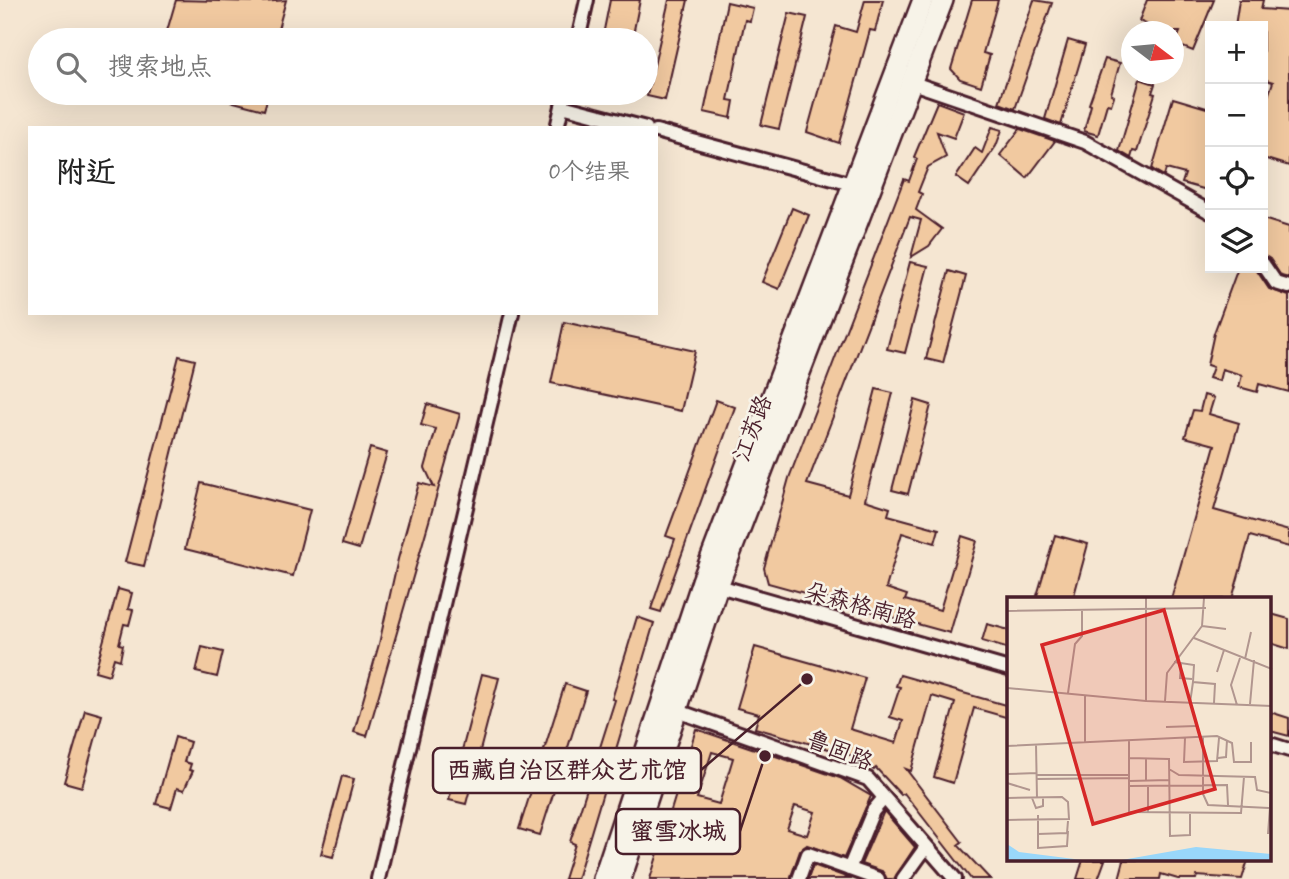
<!DOCTYPE html>
<html lang="zh">
<meta charset="utf-8">
<style>
body{margin:0;font-family:Mynerve,"LXGW WenKai TC",sans-serif;background:#f2f2f2;color:#222}
.controls{position:absolute;right:21px;top:21px;display:grid;overflow:hidden;border-radius:0px;box-shadow:0 7px 28px #0002}
.controls button{width:63px;height:63px;display:grid;place-items:center;padding:0;border:0;border-bottom:2px solid #e0e0e0;background:#fff;color:#222;font:35px sans-serif}
.compass{position:absolute;left:1121px;top:21px;width:63px;height:63px;border-radius:50%;background:#fff;box-shadow:0 7px 28px #0002;rotate:106deg}
.list{margin:0;padding:0;list-style:none}
h2{display:flex;justify-content:space-between;align-items:center;height:91px;margin:0;padding:0 28px;font-size:30px}
h2 small{font-size:23px;font-weight:400;color:#767676}
.icon{flex:none;width:38px;height:38px;fill:none;stroke:currentColor;stroke-width:2;stroke-linecap:round;stroke-linejoin:round}
.map{position:relative;flex:none;width:1289px;height:879px;overflow:hidden}
.search{position:absolute;background:#fff;box-shadow:0 7px 28px #0002;left:28px;top:28px;width:630px;height:77px;display:flex;align-items:center;gap:18px;box-sizing:border-box;padding:0 24px;border-radius:38px;color:#767676;font-size:26px}
.panel{position:absolute;background:#fff;box-shadow:0 7px 28px #0002;left:28px;top:126px;width:630px;height:189px;border-radius:0px}
.map>svg:first-child{display:block}
</style>
<div class="map">
<svg width="1289" height="879" viewBox="0 0 1289 879">
<rect width="100%" height="100%" fill="#f5e6d2"/>
<filter id="ink" filterUnits="userSpaceOnUse"><feTurbulence type="fractalNoise" baseFrequency=".0143" numOctaves="2"/><feDisplacementMap in="SourceGraphic" scale="14" xChannelSelector="R" yChannelSelector="G"/><feConvolveMatrix kernelMatrix="1 2 1 2 8 2 1 2 1" color-interpolation-filters="sRGB"/></filter>
<g filter="url(#ink)">
<g fill="#f1c9a0" stroke="#4a1f2b" stroke-width="2" fill-rule="evenodd">
<polygon points="176,0 263,2 286,0 275,40 233,40 215,35 214,40 201,40 167,31"/>
<polygon points="610,0 640,0 632,40 602,40"/>
<polygon points="669,0 688,0 665,100 647,96"/>
<polygon points="865,0 883,0 875,31 870,30 839,143 807,132 836,26 856,32"/>
<polygon points="972,0 998,0 983,53 990,55 981,86 960,79 951,69"/>
<polygon points="1034,0 1052,3 1015,109 999,103"/>
<polygon points="1147,0 1214,0 1193,51 1175,44 1180,32 1164,32 1139,21"/>
<polygon points="1239,0 1263,0 1261,9 1289,11 1289,166 1263,158 1263,101 1266,102 1273,82 1263,79 1263,26 1235,26"/>
<polygon points="727,2 753,8 750,21 745,20 728,100 734,101 731,118 704,112"/>
<polygon points="789,13 807,17 779,129 761,125"/>
<polygon points="1068,40 1085,45 1061,125 1045,119"/>
<polygon points="1105,59 1120,63 1111,94 1114,96 1111,105 1107,104 1098,135 1084,131 1091,105 1089,104"/>
<polygon points="1140,79 1155,84 1152,93 1155,94 1137,152 1133,151 1131,158 1119,151"/>
<polygon points="212,93 269,93 264,110 211,96"/>
<polygon points="1173,98 1210,109 1210,161 1205,178 1210,179 1207,190 1182,183 1185,174 1166,169 1164,176 1152,169"/>
<polygon points="937,102 964,112 954,138 937,132 946,157 928,167 918,192 922,194 916,210 942,229 929,246 911,257 921,220 910,217 807,484 848,495 876,389 893,393 865,500 890,508 888,515 939,529 935,543 902,533 886,588 907,595 905,600 940,610 962,536 977,541 950,633 768,583 764,568 789,478 904,179 909,181 917,159 914,157"/>
<polygon points="992,127 1002,130 996,146 969,186 956,177 975,148 982,153"/>
<polygon points="1020,129 1055,141 1027,178 1000,155"/>
<polygon points="792,208 809,215 779,289 762,282"/>
<polygon points="1263,219 1289,227 1289,278 1281,276 1270,259 1263,255"/>
<polygon points="910,262 928,266 905,353 887,349"/>
<polygon points="1238,268 1255,268 1269,289 1289,296 1289,392 1259,384 1257,392 1239,387 1242,375 1222,369 1219,381 1209,378 1213,367 1207,365 1214,333"/>
<polygon points="949,271 966,276 943,363 926,359"/>
<polygon points="564,322 695,351 681,411 551,383"/>
<polygon points="179,356 195,360 144,566 125,562"/>
<polygon points="1204,395 1214,398 1209,414 1239,423 1214,510 1289,531 1289,547 1250,536 1232,599 1171,599 1215,445 1185,437 1193,410 1200,411"/>
<polygon points="716,400 735,407 661,612 651,609 675,539 666,536"/>
<polygon points="915,400 931,405 908,494 892,490"/>
<polygon points="427,404 460,414 367,736 354,732 379,644 398,559 419,483 434,487 425,468 436,429 421,425"/>
<polygon points="370,448 387,453 359,549 342,544"/>
<polygon points="201,483 310,510 293,576 185,549"/>
<polygon points="1055,535 1088,544 1073,599 1036,599"/>
<polygon points="118,589 132,593 128,609 133,610 129,625 124,624 119,644 123,645 120,660 114,658 109,675 95,671"/>
<polygon points="1271,614 1289,619 1289,649 1270,643"/>
<polygon points="637,617 654,623 577,879 564,879 575,844 570,842 615,700 612,699"/>
<polygon points="987,624 1009,630 1009,649 982,641"/>
<polygon points="202,647 223,652 217,677 196,672"/>
<polygon points="755,647 865,678 850,729 896,743 903,721 890,717 900,687 896,686 900,675 1009,706 1009,718 974,708 953,783 934,777 955,703 932,696 911,771 906,769 962,842 958,845 990,879 971,879 904,793 901,795 876,768 874,770 863,764 864,759 755,728 759,714 737,708"/>
<polygon points="482,674 499,678 466,804 449,800"/>
<polygon points="565,684 586,691 540,835 519,829"/>
<polygon points="85,710 102,715 82,787 64,782"/>
<polygon points="1270,712 1289,718 1289,736 1270,731"/>
<path d="M 696,729 L 840,778 L 871,796 L 844,858 L 807,845 L 800,851 L 790,879 L 650,879 ZM 712,752 L 733,758 L 719,804 L 697,798 ZM 795,806 L 815,812 L 807,835 L 787,829 Z"/>
<polygon points="175,737 190,742 184,762 191,764 189,770 193,771 184,790 177,788 171,808 156,804"/>
<polygon points="342,776 354,779 333,857 321,854"/>
<polygon points="884,811 915,847 894,879 887,879 882,871 861,864"/>
<polygon points="1083,860 1105,860 1098,879 1077,879"/>
<polygon points="1124,860 1248,860 1242,879 1197,876 1196,879 1178,879 1161,874 1160,879 1119,879"/>
<polygon points="813,865 846,877 852,879 808,879"/>
</g>
<g fill="none" stroke-linecap="round" stroke-linejoin="round">
<defs>
<g id="minor">
<polyline points="578,40 587,0"/>
<polyline points="910,82 1085,142 1210,212"/>
<polyline points="562,106 646,128"/>
<polyline points="557,128 565,93"/>
<polyline points="656,131 859,186"/>
<polyline points="1263,264 1276,283 1289,287"/>
<polyline points="712,584 1009,669"/>
<polyline points="675,710 868,779 955,879"/>
<polyline points="1270,744 1289,750"/>
<polyline points="849,869 873,811 884,798"/>
<polyline points="378,879 512,313"/>
<polyline points="799,879 808,854 878,879"/>
<polyline points="903,879 926,847"/>
</g>
<g id="highway">
<polyline points="603,879 702,581 923,0"/>
<polyline points="621,879 718,586 943,0"/>
</g>
</defs>
<use href="#minor" stroke="#4a1f2b" stroke-width="18"/>
<use href="#highway" stroke="#4a1f2b" stroke-width="24"/>
<use href="#minor" stroke="#f7f3e8" stroke-width="12"/>
<use href="#highway" stroke="#f7f3e8" stroke-width="19"/>
</g>
</g>
<g text-anchor="middle" stroke-width="5" stroke-linejoin="round" paint-order="stroke">
<g font-size="23" fill="#4a1f2b" stroke="#f7f3e8">
<text transform="translate(752 428) rotate(-69)" y="8">江苏路</text>
<text transform="translate(861 605) rotate(16)" y="8">朵森格南路</text>
<text transform="translate(840 750) rotate(22)" y="8">鲁固路</text>
</g>
</g>
<g transform="translate(1007 597)">
<rect width="264" height="264" fill="#f5e6d2"/>
<path d="M 0,247 L 12,255 L 83,264 L 0,264 ZM 189,250 L 264,257 L 264,264 L 109,264 Z" fill="#99d7fa"/>
<path fill="none" stroke="#b1968f" stroke-width="2" d="M 0,14 L 199,11M 195,29 L 219,32M 187,41 L 265,72M 238,62 L 244,35M 167,65 L 187,68 L 186,85 L 208,87 L 207,106M 174,67 L 173,81 L 185,82M 210,75 L 217,53M 0,91 L 139,104 L 265,109M 61,96 L 68,47 L 75,39 L 75,13M 78,99 L 78,145M 158,104 L 160,76 L 195,29 L 197,1M 139,105 L 139,1M 183,106 L 186,85M 243,107 L 247,63M 230,108 L 224,88 L 233,61M 159,130 L 189,129M 196,140 L 196,197 L 201,208 L 262,211M 178,141 L 177,165 L 210,164 L 212,141M 122,143 L 122,215 L 234,216 L 237,180M 29,147 L 30,201M 0,149 L 210,139 L 225,146 L 227,165 L 244,165 L 244,145M 122,161 L 162,162 L 163,239 L 183,238 L 183,216M 139,161 L 139,183M 211,161 L 219,160 L 220,143M 162,172 L 172,178 L 248,180 L 250,193 L 264,196 L 261,237M 0,177 L 30,176M 30,178 L 122,178M 30,182 L 122,181M 122,184 L 162,183M 0,186 L 23,193M 123,189 L 220,188 L 221,208M 0,201 L 55,200 L 61,205 L 62,222 L 0,223M 25,201 L 29,211 L 36,209 L 36,201M 141,215 L 141,189M 31,218 L 31,251 L 60,249 L 61,234M 31,237 L 60,236 L 61,224"/>
<path fill="#d62828" fill-opacity="0.15" stroke="#d62828" stroke-width="3.5" d="M 157,13 L 208,192 L 86,227 L 35,48 Z"/>
<rect width="264" height="264" fill="none" stroke="#4a1f2b" stroke-width="3.5"/>
</g>
<path fill="none" stroke="#4a1f2b" stroke-width="2.5" d="M807 679L701 770M765 756L740 831"/>
<g fill="#4a1f2b" stroke="#f7f3e8" stroke-width="2.5">
<circle cx="807" cy="679" r="7"/>
<circle cx="765" cy="756" r="7"/>
</g>
<g fill="#f7f3e8" stroke="#4a1f2b" stroke-width="2.5">
<rect x="433" y="748" width="268" height="45" rx="7"/>
<rect x="616" y="809" width="124" height="45" rx="7"/>
</g>
<g font-size="24" text-anchor="middle" font-weight="bold" fill="#4a1f2b">
<text x="567" y="778">西藏自治区群众艺术馆</text>
<text x="678" y="839">蜜雪冰城</text>
</g>
</svg>
<div class="controls">
<button>+</button>
<button>−</button>
<button><svg class="icon" aria-label="locate" viewBox="0 0 24 24"><circle cx="12" cy="12" r="6"/><path d="M12 2v4M12 18v4M2 12h4M18 12h4"/></svg></button>
<button><svg class="icon" aria-label="layers" viewBox="0 0 24 24"><path d="M12 4l9 5-9 5-9-5zM3 14l9 5 9-5"/></svg></button>
</div>
<svg class="compass" viewBox="-18 -18 36 36"><path d="M0-13l5 13h-10z" fill="#e53935"/><path d="M0 13l5-13h-10z" fill="#767676"/></svg>
<div class="search"><svg class="icon" aria-label="search" viewBox="0 0 24 24"><circle cx="10" cy="10" r="6"/><path d="M15 15l6 6"/></svg>搜索地点</div>
<section class="panel">
<h2>附近<small>0个结果</small></h2>
<ul class="list">
</ul>
</section>
</div>
